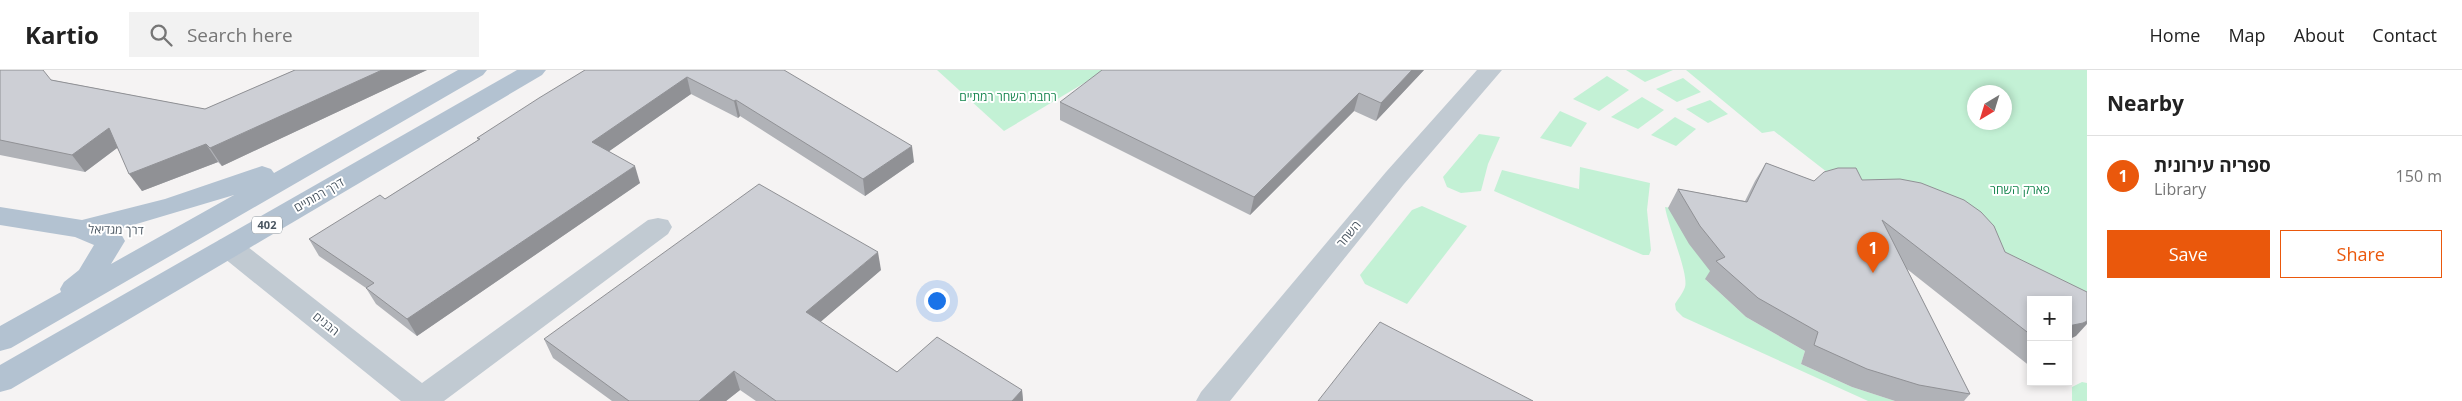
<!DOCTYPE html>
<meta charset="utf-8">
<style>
body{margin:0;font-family:"Open Sans",Heebo,sans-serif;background:#f2f2f2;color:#222}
.controls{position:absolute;right:15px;bottom:15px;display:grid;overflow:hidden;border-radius:0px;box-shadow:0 2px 8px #0003}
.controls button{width:45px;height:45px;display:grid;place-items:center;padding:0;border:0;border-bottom:1px solid #e0e0e0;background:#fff;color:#222;font:25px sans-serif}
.compass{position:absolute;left:1967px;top:15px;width:45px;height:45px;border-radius:50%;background:#fff;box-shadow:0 2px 8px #0003;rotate:218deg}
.you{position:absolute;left:936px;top:230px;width:18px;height:18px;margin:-12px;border:4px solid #fff;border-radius:50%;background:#1a73e8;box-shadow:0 0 0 8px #1a73e833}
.badge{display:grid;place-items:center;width:32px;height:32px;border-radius:50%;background:#ea580c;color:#fff;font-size:16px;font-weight:700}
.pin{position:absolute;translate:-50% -41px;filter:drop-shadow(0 1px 2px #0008)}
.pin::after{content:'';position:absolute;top:26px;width:18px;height:15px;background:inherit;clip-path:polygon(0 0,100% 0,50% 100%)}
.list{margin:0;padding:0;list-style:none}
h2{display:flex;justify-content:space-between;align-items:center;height:65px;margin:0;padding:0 20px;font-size:21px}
h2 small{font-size:16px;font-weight:400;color:#767676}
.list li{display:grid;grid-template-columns:32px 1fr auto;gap:15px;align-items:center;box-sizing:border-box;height:80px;padding:0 20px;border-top:1px solid #e0e0e0}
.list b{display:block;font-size:19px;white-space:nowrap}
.list p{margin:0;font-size:16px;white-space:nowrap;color:#767676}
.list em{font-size:16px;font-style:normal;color:#767676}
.actions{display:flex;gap:10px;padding:15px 20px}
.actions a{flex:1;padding:11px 0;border:1px solid #ea580c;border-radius:0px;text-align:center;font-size:18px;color:#ea580c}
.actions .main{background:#ea580c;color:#fff}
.icon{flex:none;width:28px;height:28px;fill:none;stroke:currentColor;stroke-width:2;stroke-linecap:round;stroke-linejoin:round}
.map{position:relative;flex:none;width:2087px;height:331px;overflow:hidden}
header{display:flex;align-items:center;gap:30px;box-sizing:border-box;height:70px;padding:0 25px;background:#fff;border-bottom:1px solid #e0e0e0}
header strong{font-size:24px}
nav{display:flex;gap:28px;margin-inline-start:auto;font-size:18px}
.search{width:350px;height:45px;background:#f2f2f2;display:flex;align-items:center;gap:12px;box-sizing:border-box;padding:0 18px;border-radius:0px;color:#767676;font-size:19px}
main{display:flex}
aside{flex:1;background:#fff}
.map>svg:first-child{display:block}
</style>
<header>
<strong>Kartio</strong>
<div class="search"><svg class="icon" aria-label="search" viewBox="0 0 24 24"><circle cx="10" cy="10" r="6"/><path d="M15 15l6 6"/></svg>Search here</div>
<nav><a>Home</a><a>Map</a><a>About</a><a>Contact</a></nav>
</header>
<main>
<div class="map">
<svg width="2087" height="331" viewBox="0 0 2087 331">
<rect width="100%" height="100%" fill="#f5f3f3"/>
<g fill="#c3f1d5" fill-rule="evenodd">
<polygon points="937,0 1106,0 1004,61"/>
<polygon points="1626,0 1673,0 1645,12"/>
<path d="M 1686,0 L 2087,0 L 2087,250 L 2068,230 L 1863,130 L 1774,61 L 1762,63 ZM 1974,22 L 2004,22 L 2004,52 L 1974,52 Z"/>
<polygon points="1607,6 1629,20 1599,41 1573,29"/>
<polygon points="1683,8 1701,22 1677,32 1656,19"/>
<polygon points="1642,27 1664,40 1638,59 1611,47"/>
<polygon points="1710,30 1728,44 1708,53 1686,39"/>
<polygon points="1560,41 1587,53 1571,77 1540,68"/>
<polygon points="1675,47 1696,59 1676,76 1651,65"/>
<polygon points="1479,64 1500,67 1488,94 1481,121 1461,123 1447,117 1443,107"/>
<polygon points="1580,97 1650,113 1647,140 1651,180 1649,185 1643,185 1494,121 1502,100 1579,119"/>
<polygon points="1422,136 1467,156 1407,234 1365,214 1360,205 1412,140"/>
<path d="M 1665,137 L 1677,139 L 1718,204 L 1706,210 L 1746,247 L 1805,281 L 1801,294 L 1852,317 L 1895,331 L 1868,331 L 1683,247 L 1676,240 L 1675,234 C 1678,229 1683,223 1685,217 C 1689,204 1668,156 1665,137 Z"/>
<polygon points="2082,312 2087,313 2087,331 2072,331 2072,317"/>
</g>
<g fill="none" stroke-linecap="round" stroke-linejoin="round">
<g fill="#c1cad2" fill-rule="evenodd">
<polygon points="1477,0 1502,0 1404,114 1230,331 1196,331 1201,322 1386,102"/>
<polygon points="658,148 668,150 672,157 668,164 444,331 401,331 219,184 215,177 219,170 229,167 239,170 422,313 648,150"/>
</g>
<g fill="#b3c2d1" fill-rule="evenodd">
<path d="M 458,0 L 487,0 L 483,5 L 11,278 L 0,281 L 0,256 L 61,222 L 60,219 L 64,212 L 79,200 L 94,175 L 75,167 L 0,155 L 0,137 L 82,150 L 165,129 L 262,96 L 271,99 L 274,103 ZM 234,125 L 111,194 L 125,171 L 121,164 L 113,161 Z"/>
<polygon points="517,0 546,0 542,5 11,319 0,322 0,295"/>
</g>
</g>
<g fill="#b0b2b7">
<polygon points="0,0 205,39 295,0 427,0 222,96 218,92 142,121 117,78 85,102 0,85"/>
<polygon points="585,0 788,3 914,92 865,126 740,46 738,48 691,24 609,81 640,113 417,266 376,234 366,218 319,186 309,169 385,129 478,70 477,68"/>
<polygon points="1424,0 1376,51 1354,41 1250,145 1060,50 1060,32"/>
<polygon points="1766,93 1814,111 1862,110 2005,182 2076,266 2031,230 2031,297 1907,199 1970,324 1964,331 1895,331 1852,317 1801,294 1805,281 1746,247 1705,209 1710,201 1689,174 1668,138 1678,119 1745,131 1755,111"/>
<polygon points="881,200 820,252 897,302 1022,320 1023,331 756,331 740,320 726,331 612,331 553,288 544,269"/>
</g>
<g fill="#909195">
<polygon points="382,0 427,0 222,96 210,78"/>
<polygon points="1412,0 1424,0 1376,51 1381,33"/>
<polygon points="687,7 691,24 598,89 592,72"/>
<polygon points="1359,23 1354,41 1250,145 1254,127"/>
<polygon points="736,30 740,46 738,48 734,31"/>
<polygon points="109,58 121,75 85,102 72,85"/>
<polygon points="206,74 218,92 142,121 129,104"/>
<polygon points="912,76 914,92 865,126 863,109"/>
<polygon points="635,96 640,113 417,266 407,249"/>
<polygon points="878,182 881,200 810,261 806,242"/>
<polygon points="2087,251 2087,254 2076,266 2068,270 2068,256"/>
<polygon points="734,301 740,320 726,331 699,331"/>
<polygon points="1022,320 1023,331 1012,331"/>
</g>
<g fill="#cdcfd5" stroke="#909195">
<polygon points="0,0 43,0 51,10 205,39 295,0 382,0 210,78 206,74 129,104 109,58 72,85 0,70"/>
<polygon points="585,0 784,0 912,76 863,109 736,30 734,31 687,7 592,72 635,96 407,249 366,218 374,213 309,169 380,125 385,129 480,69 477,68 539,28"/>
<polygon points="1102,0 1412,0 1381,33 1359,23 1254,127 1060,32"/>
<polygon points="1766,93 1814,111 1824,102 1838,98 1856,98 1862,110 1900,109 1921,113 1964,130 1981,142 1994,156 2005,182 2087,222 2087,251 2083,253 2068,256 2068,230 2031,230 2031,265 1882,150 1970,324 1919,315 1867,299 1814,275 1818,262 1758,228 1716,191 1725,187 1700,156 1678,119 1747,132"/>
<polygon points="759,114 878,182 806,242 897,302 937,267 1022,320 1012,331 776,331 734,301 699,331 629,331 544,269"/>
<polygon points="1380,252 1533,331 1318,331"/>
</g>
<g text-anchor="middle" stroke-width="4" stroke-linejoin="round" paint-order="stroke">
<rect fill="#fff" stroke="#808990" stroke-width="1" x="252" y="146.5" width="30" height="17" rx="4"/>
<g font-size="11" font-weight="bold" fill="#4a5661">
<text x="267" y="159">402</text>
</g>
<g font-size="12" fill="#17864f" stroke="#fff">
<text x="1008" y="31">רחבת השחר רמתיים</text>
<text x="2020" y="124">פארק השחר</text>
</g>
<g font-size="12" fill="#4a5661" stroke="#fff">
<text transform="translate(319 125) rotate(-30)" y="4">דרך רמתיים</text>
<text transform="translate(116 160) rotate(1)" y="4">דרך מגדיאל</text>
<text transform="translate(1349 164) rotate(-50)" y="4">השחר</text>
<text transform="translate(326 254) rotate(39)" y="4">הבנים</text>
</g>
</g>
</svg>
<div class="controls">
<button>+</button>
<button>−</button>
</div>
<svg class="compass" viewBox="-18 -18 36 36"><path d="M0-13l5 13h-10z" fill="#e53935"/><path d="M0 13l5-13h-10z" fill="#767676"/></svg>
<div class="you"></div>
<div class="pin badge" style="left:1873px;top:203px">1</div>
</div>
<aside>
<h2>Nearby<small></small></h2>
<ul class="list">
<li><span class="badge">1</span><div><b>ספריה עירונית</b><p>Library</p></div><em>150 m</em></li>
</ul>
<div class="actions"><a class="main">Save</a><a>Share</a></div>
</aside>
</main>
